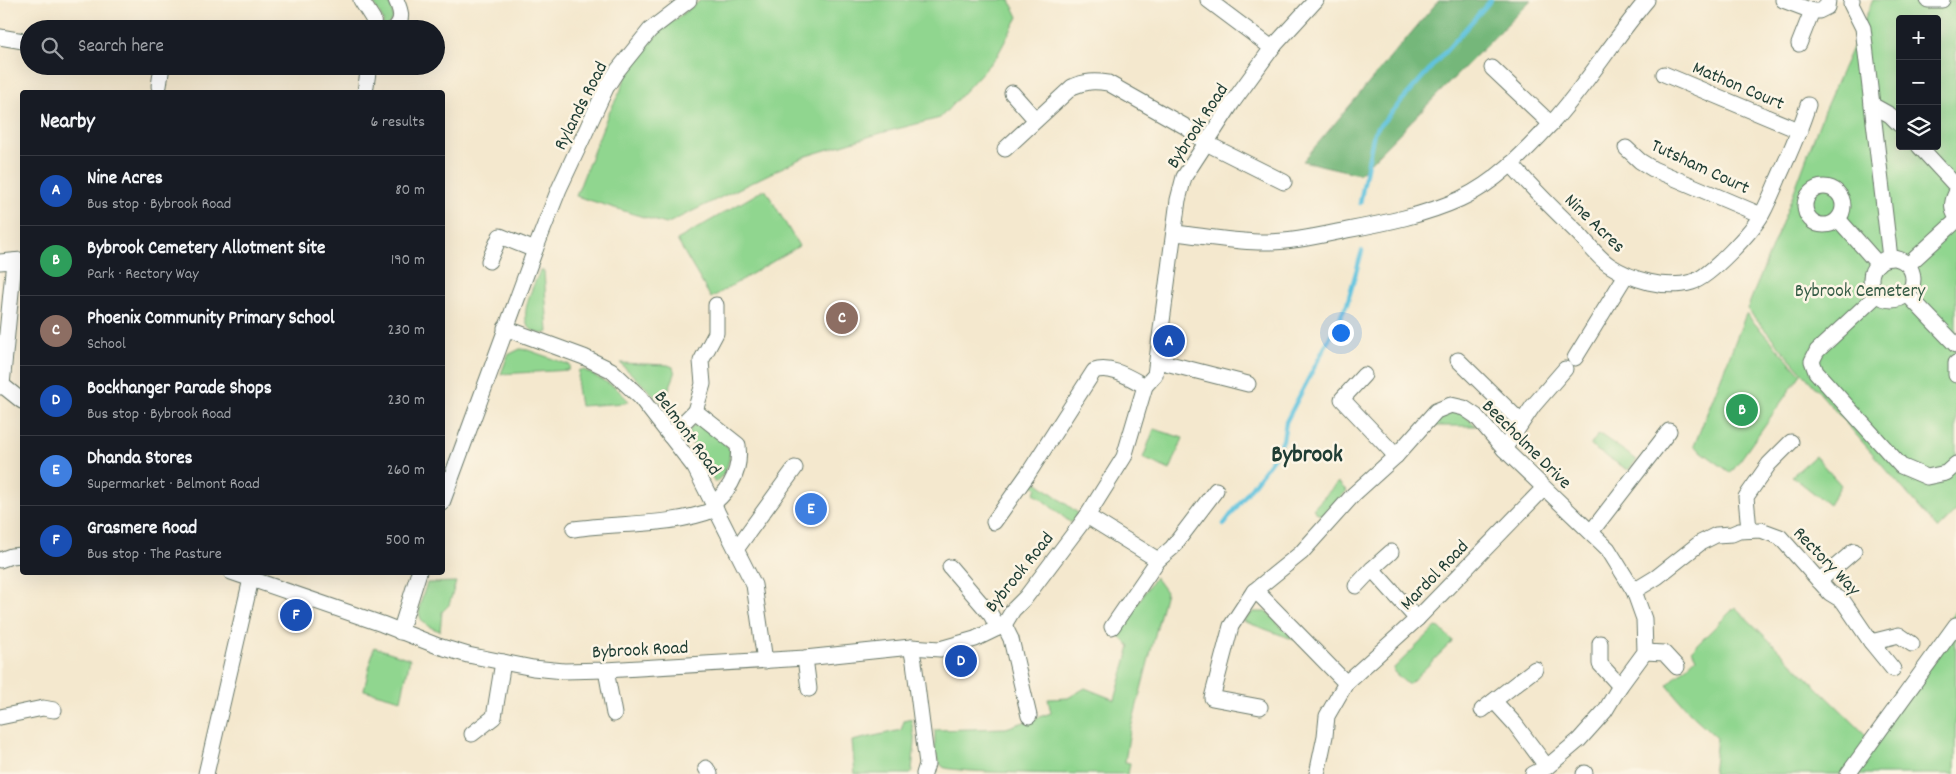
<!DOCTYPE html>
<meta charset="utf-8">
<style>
body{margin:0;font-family:Dekko,sans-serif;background:#20242c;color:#f1f3f6}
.controls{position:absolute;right:15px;top:15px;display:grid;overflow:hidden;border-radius:5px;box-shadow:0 5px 20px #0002}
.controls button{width:45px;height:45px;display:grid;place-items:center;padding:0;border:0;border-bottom:1px solid #363941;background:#171b24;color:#f1f3f6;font:25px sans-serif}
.you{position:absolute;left:1340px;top:332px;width:18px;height:18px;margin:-12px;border:4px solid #fff;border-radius:50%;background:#1a73e8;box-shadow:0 0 0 8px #1a73e833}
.badge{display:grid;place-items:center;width:32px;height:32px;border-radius:50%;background:#b45309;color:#fff;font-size:16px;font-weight:700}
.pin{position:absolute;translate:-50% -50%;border:2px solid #fff;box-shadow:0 1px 5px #0006}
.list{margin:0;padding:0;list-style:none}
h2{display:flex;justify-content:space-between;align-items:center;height:65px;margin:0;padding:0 20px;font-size:21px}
h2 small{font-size:16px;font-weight:400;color:#9ea1a6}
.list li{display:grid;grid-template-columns:32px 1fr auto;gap:15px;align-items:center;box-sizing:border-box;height:70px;padding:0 20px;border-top:1px solid #363941}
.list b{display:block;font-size:19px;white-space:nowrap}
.list p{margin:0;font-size:16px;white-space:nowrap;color:#9ea1a6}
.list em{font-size:16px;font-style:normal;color:#9ea1a6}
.icon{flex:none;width:28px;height:28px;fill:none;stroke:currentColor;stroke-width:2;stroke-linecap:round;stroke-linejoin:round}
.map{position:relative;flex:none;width:1956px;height:774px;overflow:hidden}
.search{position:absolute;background:#171b24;box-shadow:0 5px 20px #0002;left:20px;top:20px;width:425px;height:55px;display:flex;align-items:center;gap:12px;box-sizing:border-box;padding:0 18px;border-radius:28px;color:#9ea1a6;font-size:19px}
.panel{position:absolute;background:#171b24;box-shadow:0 5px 20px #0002;left:20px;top:90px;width:425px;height:485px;border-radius:5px}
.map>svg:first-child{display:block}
</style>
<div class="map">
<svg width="1956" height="774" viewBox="0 0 1956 774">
<rect width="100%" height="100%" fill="#fcf5e5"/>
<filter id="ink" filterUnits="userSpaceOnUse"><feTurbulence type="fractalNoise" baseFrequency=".02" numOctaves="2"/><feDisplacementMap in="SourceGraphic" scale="10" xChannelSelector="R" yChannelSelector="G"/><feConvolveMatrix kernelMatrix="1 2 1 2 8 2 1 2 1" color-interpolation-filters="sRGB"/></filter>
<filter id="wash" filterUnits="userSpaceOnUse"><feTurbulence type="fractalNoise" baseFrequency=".0096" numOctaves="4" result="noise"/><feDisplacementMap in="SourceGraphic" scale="20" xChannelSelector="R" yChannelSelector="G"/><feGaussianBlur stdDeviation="1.12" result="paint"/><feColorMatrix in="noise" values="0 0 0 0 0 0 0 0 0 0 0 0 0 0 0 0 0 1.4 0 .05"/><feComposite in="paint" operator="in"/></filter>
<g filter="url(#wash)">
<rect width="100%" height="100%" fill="#f4e8ce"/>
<g fill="#90d68f" stroke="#588a62" fill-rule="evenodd">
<path d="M 380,0 L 389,3 C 395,12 395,24 383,27 L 383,20 L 373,2 Z"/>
<polygon points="701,0 1010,0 1018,17 997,56 940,118 881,133 806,156 666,224 576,196 608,114 620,92 629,67 660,31"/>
<path d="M 1873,0 L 1956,0 L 1956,511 L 1938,529 L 1747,309 L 1786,213 L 1824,111 ZM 1900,19 L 1937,19 L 1937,146 L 1900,146 Z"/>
<polygon points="765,189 799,246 711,298 677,240"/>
<path d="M 540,271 L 544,271 L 548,332 L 544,334 C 510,331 532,289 540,271 Z"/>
<polygon points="1746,314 1801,374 1731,473 1694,446"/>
<polygon points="520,349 528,350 570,365 569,370 501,374 508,355"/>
<polygon points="620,363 668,365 673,367 675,374 663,404"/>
<polygon points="579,370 584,370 615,387 629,401 625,403 580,406 577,387"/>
<polygon points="1451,412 1463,414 1476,426 1431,426 1444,414"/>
<path d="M 700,425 L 718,437 L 730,449 C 730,462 726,475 715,482 L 692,443 L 689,432 L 692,426 Z"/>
<polygon points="1154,429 1183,438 1170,470 1143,458"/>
<polygon points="1601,435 1637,460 1628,470 1590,446 1597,436"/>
<polygon points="1815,456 1841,485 1829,505 1792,476"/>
<polygon points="1030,477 1078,513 1071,523 1034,493 1037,488 1028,481"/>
<polygon points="1338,482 1347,491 1322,515 1318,514 1313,509"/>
<path d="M 1155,577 L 1166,592 L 1129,736 L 1125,762 L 1130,763 L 1128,774 C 1101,774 955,774 943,767 C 933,758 935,743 935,730 L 1006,728 L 1051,713 L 1048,699 L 1068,698 L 1085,688 L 1115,700 L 1130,646 L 1117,634 Z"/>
<path d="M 456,582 L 449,605 L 442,612 L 440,631 C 410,622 419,607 427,583 Z"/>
<polygon points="1735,607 1867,736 1956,610 1955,774 1713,774 1717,738 1690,713 1667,685 1696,658 1692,650"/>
<polygon points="1253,612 1267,612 1295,640 1243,621"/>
<polygon points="1436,627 1440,628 1452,640 1451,643 1409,684 1407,684 1394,672 1394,668"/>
<polygon points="374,647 410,659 401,700 364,690"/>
<polygon points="911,719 915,742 912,770 910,774 855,774 852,741 901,730 904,721"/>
</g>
<polygon fill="#74b77a" stroke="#4a7a57" points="1439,0 1531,0 1359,174 1303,161"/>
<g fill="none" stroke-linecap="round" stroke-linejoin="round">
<g stroke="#60c3de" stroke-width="4.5">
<polyline points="1360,203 1374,132 1491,0"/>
<polyline points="1224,524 1277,453 1283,440 1286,422 1347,304 1362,251"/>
</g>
</g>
</g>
<g filter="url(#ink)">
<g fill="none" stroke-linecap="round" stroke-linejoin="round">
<defs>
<g id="minor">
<polyline points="361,0 373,19 374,29"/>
<polyline points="1208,0 1272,48"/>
<polyline points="1783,0 1812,11"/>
<polyline points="1852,0 1851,4 1863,28 1890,258"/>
<polyline points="1928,0 1942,0"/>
<path d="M 394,29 C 404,20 401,11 396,0"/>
<polyline points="0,37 29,42"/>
<polyline points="1799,44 1812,11 1819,11 1827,7 1828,0"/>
<polyline points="1492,68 1551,124"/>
<polyline points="1664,74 1800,131"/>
<polyline points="159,86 162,66"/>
<polyline points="365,92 369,66"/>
<polyline points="1012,93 1036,120"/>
<polyline points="1872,105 1890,115 1900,125"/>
<polyline points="1919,146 1956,186"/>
<polyline points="1626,148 1640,161 1653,169 1761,215"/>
<path d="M 1005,149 L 1072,87 C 1085,81 1095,81 1108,83 L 1186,127 L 1206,143 L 1284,182"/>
<path d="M 1511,164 C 1532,188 1554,210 1577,232 C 1588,243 1596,256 1609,265 C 1632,280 1665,290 1692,282 C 1710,277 1753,230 1762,214 C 1768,203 1773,191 1778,179 C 1789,155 1800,131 1808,105"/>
<circle cx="1824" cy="206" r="19"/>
<path d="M 1956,193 C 1952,201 1951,209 1956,216"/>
<polyline points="1838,219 1878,264"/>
<path d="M 1175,233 C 1202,236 1230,241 1258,242 C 1288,243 1318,236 1347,230 C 1385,223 1425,215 1460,199 C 1495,183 1524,153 1550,125 C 1586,86 1613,40 1647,0"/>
<circle cx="1892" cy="279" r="21"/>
<polyline points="489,261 500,236 535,250"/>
<polyline points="0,262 22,260"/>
<polyline points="1908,265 1956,221"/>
<polyline points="1878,294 1817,351 1812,361 1816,372 1901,466 1927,477 1946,473 1956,464"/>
<polyline points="1907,294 1956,345"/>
<polyline points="505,328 584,357 611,370 640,397 695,468 754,585 765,661"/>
<polyline points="1575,358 1626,275"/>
<polyline points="1458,360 1521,422"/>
<polyline points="1158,361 1248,384"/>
<polyline points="1956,363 1956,375"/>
<polyline points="1364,375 1342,399 1396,456"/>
<polyline points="2,385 22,401"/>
<polyline points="0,387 2,385 14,261"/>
<polyline points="695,411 703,384 701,361 716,333 716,305"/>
<path d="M 670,436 L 695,411 L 738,445 C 741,469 732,488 714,503"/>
<polyline points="1504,449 1533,406 1565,369"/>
<polyline points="442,503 535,250 559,189 606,88 617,71 650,30 689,0"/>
<polyline points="1087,516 1158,560"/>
<path d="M 994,522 L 1028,474 L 1094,371 C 1111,365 1130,378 1145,386"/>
<path d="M 574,529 C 622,522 670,527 716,509"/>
<polyline points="1749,530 1746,497 1769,464 1791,442"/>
<polyline points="1591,532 1669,431"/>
<polyline points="737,548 795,468"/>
<polyline points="0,560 11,556 22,555"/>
<polyline points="950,567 991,615 998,628"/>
<polyline points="1372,569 1391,552"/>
<polyline points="231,572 382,624 438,646 468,655 533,668 564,671 606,670 805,658 911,647 940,649 975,639 1004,625 1013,610 1026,597 1087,516 1124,457 1145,386 1155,375 1178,200 1184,177 1232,103 1272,48 1316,0"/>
<polyline points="1819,581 1854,551"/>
<polyline points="1356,586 1372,569 1417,619"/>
<polyline points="1254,591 1262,597 1346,683"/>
<polyline points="1634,591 1657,577 1700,543 1716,535 1732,534 1739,531 1761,530 1780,537 1830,593 1843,601 1871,642 1893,669"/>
<polyline points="1004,625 1011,639 1029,716"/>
<polyline points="1112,627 1158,560 1172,548 1216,490"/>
<polyline points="400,632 419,572"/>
<polyline points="1871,642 1899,635 1912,644"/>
<polyline points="1600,643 1600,664 1620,686"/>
<polyline points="911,647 914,662 927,764 924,774"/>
<polyline points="1645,652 1664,653 1677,667"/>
<polyline points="805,658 809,689"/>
<polyline points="606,670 614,714"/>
<polyline points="1494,701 1515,724 1547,767"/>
<polyline points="1260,707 1212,698 1231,626 1254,591 1301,553 1354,494 1396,456 1436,411 1451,405 1464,408 1476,416 1504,449 1608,549 1634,591 1644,619 1645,652 1620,686 1605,711 1579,740 1547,767 1533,774"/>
<polyline points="1482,710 1535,669"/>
<polyline points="0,717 43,708 54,710"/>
<polyline points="472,734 494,717 503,662"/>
<polyline points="706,768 710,774"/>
<polyline points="206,774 251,579"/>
<polyline points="1317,774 1325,736 1327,716 1346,683 1417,619 1544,488"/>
<polyline points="1584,774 1585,773"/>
<polyline points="1848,774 1956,625"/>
</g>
</defs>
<use href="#minor" stroke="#6a796a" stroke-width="17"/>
<use href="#minor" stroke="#fff" stroke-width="15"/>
</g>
</g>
<g text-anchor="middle" stroke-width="5" stroke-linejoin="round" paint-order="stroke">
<g font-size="19" fill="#1f3d34" stroke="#fcf5e5">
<text transform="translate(1739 84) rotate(23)" y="7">Mathon Court</text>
<text transform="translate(579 105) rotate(-63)" y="7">Rylands Road</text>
<text transform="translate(1196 125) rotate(-57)" y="7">Bybrook Road</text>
<text transform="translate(1701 165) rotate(25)" y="7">Tutsham Court</text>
<text transform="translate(1596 222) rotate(44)" y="7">Nine Acres</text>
<text transform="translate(689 432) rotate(54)" y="7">Belmont Road</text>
<text transform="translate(1528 443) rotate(45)" y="7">Beecholme Drive</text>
<text transform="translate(1828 560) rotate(46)" y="7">Rectory Way</text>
<text transform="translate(1018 571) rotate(-51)" y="7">Bybrook Road</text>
<text transform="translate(1433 574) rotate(-46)" y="7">Mardol Road</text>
<text transform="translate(640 648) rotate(-3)" y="7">Bybrook Road</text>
</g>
<g font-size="19" fill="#365c46" stroke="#fcf5e5">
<text x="1860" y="296">Bybrook Cemetery</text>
</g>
<g font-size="24" font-weight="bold" fill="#1f3d34" stroke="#fcf5e5">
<text x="1307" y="461">Bybrook</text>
</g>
</g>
</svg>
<div class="controls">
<button>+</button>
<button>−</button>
<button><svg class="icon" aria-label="layers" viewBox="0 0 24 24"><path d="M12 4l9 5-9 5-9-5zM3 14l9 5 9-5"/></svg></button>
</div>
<div class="you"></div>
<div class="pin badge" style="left:1169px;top:341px;background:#1a4fb4">A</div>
<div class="pin badge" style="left:1742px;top:410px;background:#2e9e5b">B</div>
<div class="pin badge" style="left:842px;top:318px;background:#8d6e63">C</div>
<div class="pin badge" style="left:961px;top:661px;background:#1a4fb4">D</div>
<div class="pin badge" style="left:811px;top:509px;background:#3f7fe0">E</div>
<div class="pin badge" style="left:296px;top:615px;background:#1a4fb4">F</div>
<div class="search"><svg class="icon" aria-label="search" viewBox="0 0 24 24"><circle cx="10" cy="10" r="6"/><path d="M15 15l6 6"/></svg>Search here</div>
<section class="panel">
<h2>Nearby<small>6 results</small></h2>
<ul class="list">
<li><span class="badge" style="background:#1a4fb4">A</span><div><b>Nine Acres</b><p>Bus stop · Bybrook Road</p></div><em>80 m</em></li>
<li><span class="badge" style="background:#2e9e5b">B</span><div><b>Bybrook Cemetery Allotment Site</b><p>Park · Rectory Way</p></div><em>190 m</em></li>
<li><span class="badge" style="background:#8d6e63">C</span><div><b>Phoenix Community Primary School</b><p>School</p></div><em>230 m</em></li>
<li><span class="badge" style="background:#1a4fb4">D</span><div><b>Bockhanger Parade Shops</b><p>Bus stop · Bybrook Road</p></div><em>230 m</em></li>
<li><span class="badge" style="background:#3f7fe0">E</span><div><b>Dhanda Stores</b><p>Supermarket · Belmont Road</p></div><em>260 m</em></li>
<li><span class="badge" style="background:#1a4fb4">F</span><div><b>Grasmere Road</b><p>Bus stop · The Pasture</p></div><em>500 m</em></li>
</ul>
</section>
</div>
